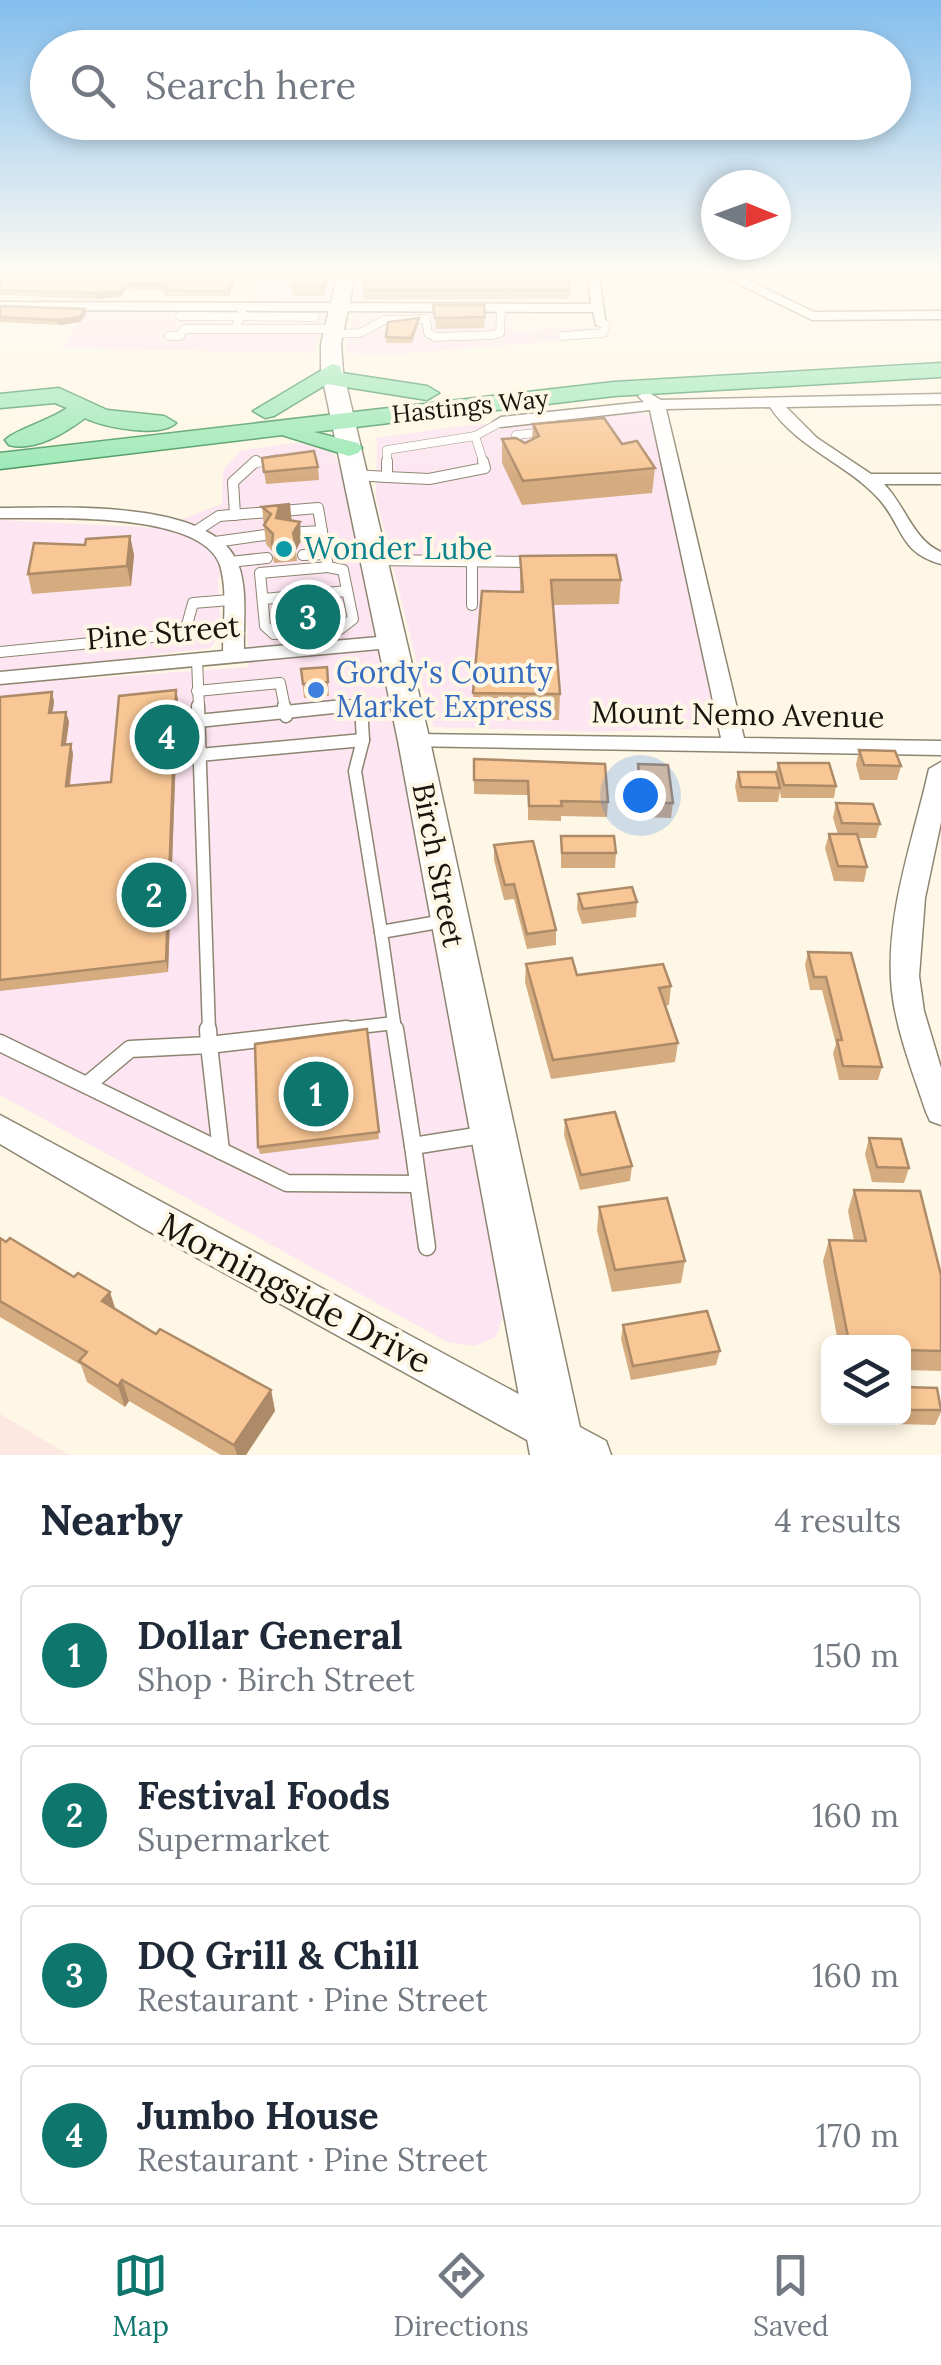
<!DOCTYPE html>
<meta charset="utf-8">
<style>
body{margin:0;font-family:Lora,serif;background:#f2f2f3;color:#1f2937}
.controls{position:absolute;right:30px;bottom:30px;display:grid;overflow:hidden;border-radius:15px;box-shadow:0 5px 15px #0003}
.controls button{width:90px;height:90px;display:grid;place-items:center;padding:0;border:0;border-bottom:2px solid #e0e1e3;background:#fff;color:#1f2937;font:50px sans-serif}
.compass{position:absolute;left:701px;top:170px;width:90px;height:90px;border-radius:50%;background:#fff;box-shadow:0 5px 15px #0003;rotate:91deg}
.you{position:absolute;left:640px;top:795px;width:35px;height:35px;margin:-25px;border:8px solid #fff;border-radius:50%;background:#1a73e8;box-shadow:0 0 0 15px #1a73e833}
.badge{display:grid;place-items:center;width:65px;height:65px;border-radius:50%;background:#0f766e;color:#fff;font-size:32px;font-weight:700}
.pin{position:absolute;translate:-50% -50%;border:5px solid #fff;box-shadow:0 2px 10px #0006}
.list{margin:0;padding:0;list-style:none}
h2{display:flex;justify-content:space-between;align-items:center;height:130px;margin:0;padding:0 40px;font-size:42px}
h2 small{font-size:32px;font-weight:400;color:#747a83}
.list li{display:grid;grid-template-columns:65px 1fr auto;gap:30px;align-items:center;box-sizing:border-box;height:140px;margin:0 20px 20px;padding:0 20px;border:2px solid #e0e1e3;border-radius:15px}
.list b{display:block;font-size:38px;white-space:nowrap}
.list p{margin:0;font-size:32px;white-space:nowrap;color:#747a83}
.list em{font-size:32px;font-style:normal;color:#747a83}
.icon{flex:none;width:55px;height:55px;fill:none;stroke:currentColor;stroke-width:2;stroke-linecap:round;stroke-linejoin:round}
.map{position:relative;flex:none;width:941px;height:1455px;overflow:hidden}
.search{position:absolute;background:#fff;box-shadow:0 5px 15px #0003;left:30px;right:30px;top:30px;height:110px;display:flex;align-items:center;gap:25px;box-sizing:border-box;padding:0 35px;border-radius:55px;color:#747a83;font-size:38px}
.sheet{height:770px;background:#fff}
nav{display:flex;justify-content:space-around;align-items:center;box-sizing:border-box;height:140px;border-top:2px solid #e0e1e3;background:#fff;font-size:28px;color:#747a83}
nav a{display:grid;justify-items:center;gap:5px}
nav .on{color:#0f766e}
.map>svg:first-child{display:block}
</style>
<div class="map">
<svg width="941" height="1455" viewBox="0 0 941 1455">
<rect width="100%" height="100%" fill="#fef7e5"/>
<g fill="#fde5f1" fill-rule="evenodd">
<polygon points="286,276 336,276 324,304 251,303 259,280"/>
<polygon points="358,276 436,281 435,310 512,310 513,331 604,326 603,330 617,336 396,354 346,353"/>
<polygon points="88,308 325,311 326,312 314,353 62,348"/>
<polygon points="638,412 654,418 719,728 593,732 433,727 376,498 377,438 482,423 498,429"/>
<path d="M 310,441 L 333,453 L 342,469 L 452,1015 L 505,1311 L 496,1337 L 475,1346 L 447,1342 L 0,1095 L 0,520 L 159,528 L 222,504 L 223,470 L 242,450 ZM 244,576 L 249,667 L 80,679 L 80,664 L 211,648 L 221,632 L 218,578 Z"/>
</g>
<polygon fill="#fce8e1" points="0,1414 69,1455 0,1455"/>
<g fill="none" stroke-linecap="round" stroke-linejoin="round">
<defs>
<g id="lane-far3">
<polyline points="242,311 235,329 333,329"/>
<polyline points="180,316 315,317"/>
<polyline points="426,319 428,333 435,337 493,335 500,333 501,308"/>
<polyline points="333,334 360,333 384,320 424,319"/>
<polyline points="169,336 180,336 184,329 235,329"/>
<polyline points="562,336 603,333 606,325 601,323"/>
<polyline points="475,436 501,422"/>
<polyline points="521,453 516,435 544,432"/>
<polyline points="253,464 277,459"/>
<polyline points="387,464 387,450 475,436 484,464"/>
</g>
<g id="lane-far2">
<polyline points="387,461 387,477"/>
<polyline points="355,475 387,477"/>
<polyline points="387,477 429,479 485,468 483,461"/>
<polyline points="235,515 233,482 256,461"/>
<polyline points="196,531 219,516 318,508 328,567"/>
<polyline points="286,533 322,531"/>
<polyline points="215,542 265,535"/>
<polyline points="303,555 326,554"/>
<polyline points="373,560 533,562"/>
<polyline points="472,561 472,605"/>
<polyline points="229,562 267,558"/>
<polygon points="328,567 343,570 353,619 340,629 274,634 265,626 260,573"/>
<polyline points="264,599 347,591"/>
<polyline points="0,652 172,635 185,632 193,603 230,600"/>
<polyline points="197,660 199,708"/>
<polyline points="197,691 280,683 285,708"/>
<polyline points="319,708 361,704 361,708"/>
</g>
<g id="lane-far1">
<polyline points="198,706 209,1031"/>
<polyline points="284,706 286,716"/>
<polyline points="361,706 363,740 355,771 381,932"/>
<polyline points="198,721 343,706"/>
<polyline points="199,755 363,740"/>
<polyline points="394,1023 381,932 444,921"/>
<polyline points="326,1031 394,1023 395,1031"/>
</g>
<g id="lane">
<polyline points="208,1029 209,1045 347,1029"/>
<polyline points="395,1029 413,1146 482,1135"/>
<polyline points="0,1043 287,1183 418,1184"/>
<polyline points="87,1085 130,1049 209,1045 221,1151"/>
<polyline points="413,1146 427,1247"/>
</g>
<g id="street">
<polygon points="587,276 599,276 606,325 596,325 593,312 0,310 0,302 591,304"/>
<polygon points="723,276 740,276 814,312 941,311 941,319 812,320"/>
<path d="M 646,391 L 661,400 L 941,394 L 941,404 L 786,407 L 817,438 L 871,474 L 941,474 L 941,484 L 884,484 C 905,505 913,540 941,552 L 941,564 C 898,552 904,526 878,498 C 846,463 797,448 770,407 L 666,409 L 744,738 L 941,741 L 941,755 L 406,746 L 403,741 L 414,734 L 721,738 L 650,410 L 501,427 L 493,422 L 501,417 L 644,402 L 638,396 Z"/>
<path d="M 0,508 C 58,508 213,498 238,564 C 248,589 243,623 244,649 L 390,636 L 400,642 L 390,648 L 0,684 L 0,672 L 223,651 C 223,624 228,591 220,565 C 201,510 48,519 0,518 Z"/>
<path d="M 941,762 L 941,822 L 925,898 L 919,976 L 924,1011 L 941,1068 L 941,1125 L 930,1121 L 926,1112 C 913,1073 897,1033 892,992 C 884,917 913,841 929,769 Z"/>
<polygon points="0,1115 606,1441 611,1455 554,1455 143,1228 0,1144"/>
</g>
<polygon id="secondary" points="337,276 355,276 341,344 343,371 430,741 586,1455 530,1455 398,741 321,371 321,344"/>
<g id="primary">
<polygon points="941,363 941,377 614,396 314,432 358,443 362,448 358,453 349,456 282,435 0,469 0,453 614,382"/>
<polygon points="332,364 340,366 342,373 427,386 439,393 427,400 327,384 274,416 265,418 253,411"/>
<path d="M 59,388 L 107,410 L 164,416 L 176,423 C 161,438 104,428 85,418 C 65,433 35,452 9,445 L 5,440 C 15,430 48,421 67,408 L 55,403 L 0,408 L 0,394 Z"/>
</g>
</defs>
<use href="#lane-far3" stroke="#8d8571" stroke-width="9"/>
<use href="#lane-far2" stroke="#8d8571" stroke-width="12"/>
<use href="#lane-far1" stroke="#8d8571" stroke-width="15"/>
<use href="#lane" stroke="#8d8571" stroke-width="19"/>
<use href="#street" stroke="#8d8571" stroke-width="3"/>
<use href="#secondary" stroke="#8d8571" stroke-width="3"/>
<use href="#primary" stroke="#409459" stroke-width="3"/>
<use href="#lane-far3" stroke="#fff" stroke-width="8"/>
<use href="#lane-far2" stroke="#fff" stroke-width="10"/>
<use href="#lane-far1" stroke="#fff" stroke-width="12"/>
<use href="#lane" stroke="#fff" stroke-width="16"/>
<use href="#street" fill="#fff" fill-rule="evenodd"/>
<use href="#secondary" fill="#fff" fill-rule="evenodd"/>
<use href="#primary" fill="#9ae8b4" fill-rule="evenodd"/>
</g>
<g fill="#d5ab80">
<polygon points="0,276 237,276 229,296 164,296 164,290 126,289 122,296 96,299 0,295"/>
<polygon points="297,276 328,276 324,296 293,296 292,286"/>
<polygon points="363,290 570,290 569,299 364,299"/>
<polygon points="433,305 485,317 484,328 436,329"/>
<polygon points="0,306 86,314 80,322 60,325 0,322"/>
<polygon points="419,323 412,343 386,343 386,337"/>
<polygon points="533,424 622,444 655,468 652,493 522,505 502,463 502,439 525,443 532,439"/>
<polygon points="262,458 318,467 319,480 266,484"/>
<polygon points="262,507 292,520 301,541 296,550 297,561 274,563 273,552 266,544"/>
<polygon points="130,536 134,555 131,586 32,594 28,574 85,545"/>
<polygon points="520,556 621,580 619,604 553,605 560,694 559,720 473,719 473,693 520,592"/>
<polygon points="335,594 337,620 280,625 277,599"/>
<polygon points="301,669 328,682 329,696 304,698"/>
<polygon points="176,690 178,700 168,972 0,991 0,697 52,692 54,702 52,713 66,712 69,722 66,745 71,744 73,754 70,786 111,782"/>
<polygon points="859,750 901,766 897,780 860,780 856,765"/>
<polygon points="474,759 608,802 607,817 561,816 561,821 528,820 528,795 474,794"/>
<polygon points="778,763 836,786 834,798 781,798 780,791 778,802 738,802 735,786 738,772 776,772"/>
<polygon points="638,764 673,803 671,818 640,817 636,779"/>
<polygon points="836,803 880,824 876,838 858,838 867,867 864,882 834,881 825,848 829,834 838,834 833,818"/>
<polygon points="561,836 616,853 615,868 561,868"/>
<polygon points="494,845 556,930 556,945 527,949 514,899 504,900 494,860"/>
<polygon points="578,894 637,902 636,917 582,924 577,909"/>
<polygon points="808,952 851,953 882,1067 878,1080 839,1080 833,1053 836,1044 822,990 810,990 805,965"/>
<polygon points="526,964 577,975 671,986 669,1005 665,1006 678,1043 675,1062 551,1079 525,982"/>
<polygon points="367,1029 379,1139 260,1154 258,1147"/>
<polygon points="565,1120 632,1166 630,1181 580,1190 564,1135"/>
<polygon points="869,1138 909,1168 904,1183 872,1182 865,1154"/>
<polygon points="854,1190 941,1275 941,1371 904,1370 904,1342 838,1342 823,1261 829,1240 854,1241 848,1211"/>
<polygon points="599,1207 685,1261 681,1283 612,1292 597,1230"/>
<polygon points="0,1238 156,1334 271,1390 275,1411 246,1455 221,1455 129,1401 125,1407 87,1382 81,1365 0,1317"/>
<polygon points="623,1325 720,1351 716,1365 631,1380 621,1339"/>
<polygon points="904,1387 941,1407 941,1412 935,1425 852,1423 851,1418 904,1418"/>
</g>
<g fill="#ae8b68">
<polygon points="234,276 237,276 229,296 228,291"/>
<polygon points="325,276 328,276 324,296 323,286"/>
<polygon points="125,284 126,289 122,296 96,299 95,293"/>
<polygon points="85,309 86,314 80,322 60,325 58,320"/>
<polygon points="290,504 292,523 276,518 279,507"/>
<polygon points="300,522 301,541 296,550 293,533"/>
<polygon points="130,536 134,555 131,586 127,566"/>
<polygon points="176,690 178,700 168,972 166,961"/>
<polygon points="52,692 54,702 51,723 49,713"/>
<polygon points="66,712 69,722 64,755 62,745"/>
<polygon points="71,744 73,754 68,796 66,786"/>
<polygon points="110,1292 117,1314 102,1301"/>
<polygon points="122,1380 129,1401 125,1407 118,1386"/>
<polygon points="271,1390 275,1411 246,1455 237,1455 234,1445"/>
</g>
<g fill="#f8c795" stroke="#ae8b68" stroke-width="2.5">
<polygon points="0,276 234,276 228,291 163,290 167,284 125,284 121,291 95,293 0,290"/>
<polygon points="297,276 325,276 323,286 292,286"/>
<polygon points="366,276 569,276 570,290 363,290"/>
<polygon points="433,305 484,305 485,317 435,318"/>
<polygon points="0,306 85,309 80,317 58,320 0,317"/>
<polygon points="419,318 411,338 386,337 388,322"/>
<polygon points="604,418 622,444 637,441 655,468 523,481 502,439 516,438 525,443 539,436 533,424"/>
<polygon points="314,451 318,467 264,472 262,458"/>
<polygon points="290,504 279,507 276,518 300,522 293,533 295,542 272,544 273,534 264,525 271,514 262,507"/>
<polygon points="130,536 127,566 28,574 34,543 85,545 86,539"/>
<polygon points="616,555 621,580 551,580 560,694 473,693 482,591 523,592 520,556"/>
<polygon points="335,594 336,607 278,611 277,599"/>
<polygon points="327,667 328,682 303,684 301,669"/>
<polygon points="176,690 166,961 0,980 0,697 52,692 49,713 66,712 62,745 71,744 66,786 111,782 119,696"/>
<polygon points="859,750 895,751 901,766 864,765"/>
<polygon points="474,759 605,764 608,802 561,801 562,806 529,806 528,781 474,780"/>
<polygon points="778,763 829,763 836,786 784,785"/>
<polygon points="638,764 668,765 673,803 642,803"/>
<polygon points="738,772 776,772 780,788 741,787"/>
<polygon points="836,803 873,804 880,824 842,823"/>
<polygon points="829,834 857,834 867,867 838,866"/>
<polygon points="561,836 614,836 616,853 562,853"/>
<polygon points="533,841 556,930 527,934 514,884 505,885 494,845"/>
<polygon points="632,887 637,902 583,909 578,894"/>
<polygon points="808,952 851,953 882,1067 843,1066 837,1040 842,1040 826,977 814,977"/>
<polygon points="572,958 577,975 663,964 671,986 659,988 678,1043 553,1060 526,964"/>
<polygon points="367,1029 379,1132 258,1147 255,1044"/>
<polygon points="615,1112 632,1166 581,1175 565,1120"/>
<polygon points="869,1138 901,1139 909,1168 877,1167"/>
<polygon points="854,1190 920,1191 941,1275 941,1351 904,1350 904,1342 849,1342 829,1240 866,1241"/>
<polygon points="667,1198 685,1261 615,1270 599,1207"/>
<polygon points="0,1238 6,1242 10,1238 74,1277 78,1273 110,1292 102,1301 156,1334 160,1329 271,1390 234,1445 122,1380 118,1386 79,1361 87,1352 0,1301"/>
<polygon points="707,1311 720,1351 633,1366 623,1325"/>
<polygon points="904,1387 937,1388 941,1410 904,1410"/>
</g>
<linearGradient id="sky" x2="0" y2="1"><stop stop-color="#83beed"/><stop offset="0.57" stop-color="#fffbf3"/><stop offset="1" stop-color="#fffbf3" stop-opacity="0"/></linearGradient>
<rect width="941" height="480" fill="url(#sky)"/>
<circle fill="#0f9aa8" stroke="#fef7e5" stroke-width="4" cx="284" cy="549" r="10"/>
<circle fill="#3f7fe0" stroke="#fef7e5" stroke-width="4" cx="316" cy="690" r="10"/>
<g text-anchor="middle" stroke-width="8" stroke-linejoin="round" paint-order="stroke">
<g font-size="25" fill="#18150d" stroke="#fef7e5">
<text transform="translate(470 406) rotate(-6)" y="9">Hastings Way</text>
</g>
<g font-size="30" fill="#0d838f" stroke="#fef7e5" text-anchor="start">
<text x="304" y="559">Wonder Lube</text>
</g>
<g font-size="30" fill="#18150d" stroke="#fef7e5">
<text transform="translate(163 633) rotate(-5)" y="10">Pine Street</text>
<text transform="translate(738 715) rotate(1)" y="10">Mount Nemo Avenue</text>
<text transform="translate(438 865) rotate(79)" y="10">Birch Street</text>
</g>
<g font-size="30" fill="#366cbe" stroke="#fef7e5" text-anchor="start">
<text x="336" y="683">Gordy's County<tspan x="336" dy="34">Market Express</tspan></text>
</g>
<g font-size="35" fill="#18150d" stroke="#fef7e5">
<text transform="translate(295 1293) rotate(28)" y="12">Morningside Drive</text>
</g>
</g>
</svg>
<div class="controls">
<button><svg class="icon" aria-label="layers" viewBox="0 0 24 24"><path d="M12 4l9 5-9 5-9-5zM3 14l9 5 9-5"/></svg></button>
</div>
<svg class="compass" viewBox="-18 -18 36 36"><path d="M0-13l5 13h-10z" fill="#e53935"/><path d="M0 13l5-13h-10z" fill="#747a83"/></svg>
<div class="you"></div>
<div class="pin badge" style="left:316px;top:1094px">1</div>
<div class="pin badge" style="left:154px;top:895px">2</div>
<div class="pin badge" style="left:308px;top:617px">3</div>
<div class="pin badge" style="left:167px;top:737px">4</div>
<div class="search"><svg class="icon" aria-label="search" viewBox="0 0 24 24"><circle cx="10" cy="10" r="6"/><path d="M15 15l6 6"/></svg>Search here</div>
</div>
<section class="sheet">
<h2>Nearby<small>4 results</small></h2>
<ul class="list">
<li><span class="badge">1</span><div><b>Dollar General</b><p>Shop · Birch Street</p></div><em>150 m</em></li>
<li><span class="badge">2</span><div><b>Festival Foods</b><p>Supermarket</p></div><em>160 m</em></li>
<li><span class="badge">3</span><div><b>DQ Grill &amp; Chill</b><p>Restaurant · Pine Street</p></div><em>160 m</em></li>
<li><span class="badge">4</span><div><b>Jumbo House</b><p>Restaurant · Pine Street</p></div><em>170 m</em></li>
</ul>
</section>
<nav>
<a class="on"><svg class="icon" aria-label="map" viewBox="0 0 24 24"><path d="M3 6l6-2 6 2 6-2v14l-6 2-6-2-6 2zM9 4v14M15 6v14"/></svg>Map</a>
<a><svg class="icon" aria-label="directions" viewBox="0 0 24 24"><path d="M12 3l9 9-9 9-9-9zM9 14v-3h6M13 9l2 2-2 2"/></svg>Directions</a>
<a><svg class="icon" aria-label="saved" viewBox="0 0 24 24"><path d="M7 4h10v16l-5-4-5 4z"/></svg>Saved</a>
</nav>
